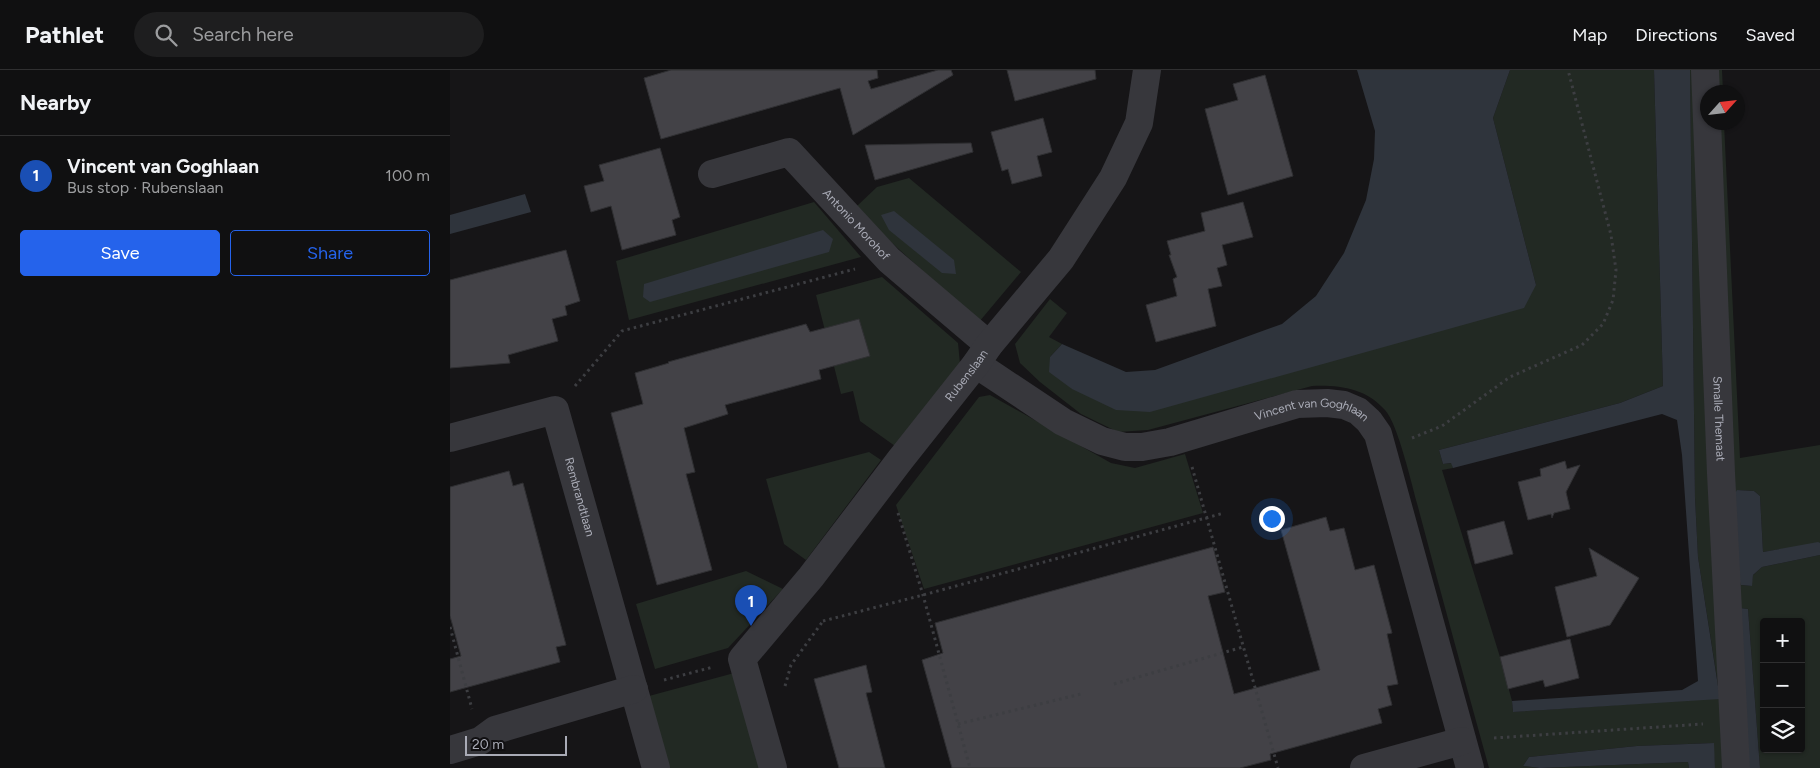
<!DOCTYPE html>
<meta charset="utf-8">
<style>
body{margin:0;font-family:Figtree,sans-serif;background:#1e1e1f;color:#f1f3f6}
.controls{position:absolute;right:15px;bottom:15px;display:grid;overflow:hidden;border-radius:5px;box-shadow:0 1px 4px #0004}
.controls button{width:45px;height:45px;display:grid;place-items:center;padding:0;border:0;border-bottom:1px solid #303031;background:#101011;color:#f1f3f6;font:25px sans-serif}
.compass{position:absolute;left:1250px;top:15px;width:45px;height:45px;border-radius:50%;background:#101011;box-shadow:0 1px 4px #0004;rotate:63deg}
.scale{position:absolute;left:15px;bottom:12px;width:102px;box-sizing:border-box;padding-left:5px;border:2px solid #a9abb6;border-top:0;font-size:14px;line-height:18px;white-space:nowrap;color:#a9abb6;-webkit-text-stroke:4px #111012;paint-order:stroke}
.you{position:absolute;left:821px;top:448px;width:18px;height:18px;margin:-12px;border:4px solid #fff;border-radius:50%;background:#1a73e8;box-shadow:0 0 0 8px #1a73e833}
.badge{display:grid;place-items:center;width:32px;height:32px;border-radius:50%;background:#2563eb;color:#fff;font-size:16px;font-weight:700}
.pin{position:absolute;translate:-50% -41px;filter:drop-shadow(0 1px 2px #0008)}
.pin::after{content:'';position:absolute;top:26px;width:18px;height:15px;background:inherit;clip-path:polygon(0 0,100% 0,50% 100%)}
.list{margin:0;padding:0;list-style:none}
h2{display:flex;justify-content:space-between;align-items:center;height:65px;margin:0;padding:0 20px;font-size:21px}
h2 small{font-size:16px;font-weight:400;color:#9c9d9f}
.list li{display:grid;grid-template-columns:32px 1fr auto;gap:15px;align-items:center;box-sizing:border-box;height:80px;padding:0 20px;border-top:1px solid #303031}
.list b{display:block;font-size:19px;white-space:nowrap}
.list p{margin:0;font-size:16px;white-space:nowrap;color:#9c9d9f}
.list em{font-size:16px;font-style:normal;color:#9c9d9f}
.actions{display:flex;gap:10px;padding:15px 20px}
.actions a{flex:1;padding:11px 0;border:1px solid #2563eb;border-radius:5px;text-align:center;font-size:18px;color:#2563eb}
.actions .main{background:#2563eb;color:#fff}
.icon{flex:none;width:28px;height:28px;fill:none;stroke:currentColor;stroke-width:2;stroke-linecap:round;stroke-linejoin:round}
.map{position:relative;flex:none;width:1370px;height:698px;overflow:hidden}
header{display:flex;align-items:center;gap:30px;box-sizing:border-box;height:70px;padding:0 25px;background:#101011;border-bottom:1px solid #303031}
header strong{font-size:24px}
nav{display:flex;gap:28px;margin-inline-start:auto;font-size:18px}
.search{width:350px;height:45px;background:#1e1e1f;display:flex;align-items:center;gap:12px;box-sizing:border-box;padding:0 18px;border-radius:28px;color:#9c9d9f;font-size:19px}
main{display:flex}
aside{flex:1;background:#101011}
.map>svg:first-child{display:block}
</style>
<header>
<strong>Pathlet</strong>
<div class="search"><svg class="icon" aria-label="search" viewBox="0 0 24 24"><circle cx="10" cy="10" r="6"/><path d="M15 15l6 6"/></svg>Search here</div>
<nav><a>Map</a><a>Directions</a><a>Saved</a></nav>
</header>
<main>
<aside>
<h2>Nearby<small></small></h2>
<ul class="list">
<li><span class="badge" style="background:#1a4fb4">1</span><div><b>Vincent van Goghlaan</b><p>Bus stop · Rubenslaan</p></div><em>100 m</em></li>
</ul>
<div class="actions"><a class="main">Save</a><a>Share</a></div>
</aside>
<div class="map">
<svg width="1370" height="698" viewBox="0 0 1370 698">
<rect width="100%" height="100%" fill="#161517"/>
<g fill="#222923" fill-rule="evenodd">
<path d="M 1060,0 L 1204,0 L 1213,316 L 1170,333 L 989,380 L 993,394 L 1002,393 L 1003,398 L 992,400 L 1050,587 L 1062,631 L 1063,642 L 1270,628 L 1248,487 L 1245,428 L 1240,0 L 1272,0 L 1273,22 L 1258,22 L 1258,52 L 1274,53 L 1290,388 L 1370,375 L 1370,473 L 1313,482 L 1310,426 L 1304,421 L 1287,420 L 1291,515 L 1301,516 L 1303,505 L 1312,497 L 1370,485 L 1370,698 L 1310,698 L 1298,539 L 1290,538 L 1297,698 L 1265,698 L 1263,673 L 1187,676 L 1079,687 L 1073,696 L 1090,698 L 1238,692 L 1239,698 L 1039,698 C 1015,611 991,524 968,437 C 962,416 948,354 935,340 C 915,318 890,315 862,316 L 698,360 L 668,362 L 631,344 L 590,312 L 570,293 L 565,274 L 600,229 L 617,243 L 599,267 L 612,274 L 600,287 L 622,319 L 1086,215 L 1043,48 ZM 1314,552 L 1351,552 L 1351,679 L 1314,679 Z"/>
<polygon points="459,108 571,202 529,252 431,163 407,136 427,117"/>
<polygon points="364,132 411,187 179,250 166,191"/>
<polygon points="432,207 508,273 510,294 445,376 410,351 403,321 391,324 366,225"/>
<polygon points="540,325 661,393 685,398 735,384 753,443 474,519 446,435 529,327"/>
<polygon points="419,382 431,390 356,490 334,474 316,409"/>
<polygon points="296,501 333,519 278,578 205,599 186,534"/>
<polygon points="288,602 313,698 219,698 199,626"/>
</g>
<g fill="#2f343c">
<polygon points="907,0 1060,0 1043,48 1086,215 1074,238 700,342 666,340 622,319 599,302 600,287 612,274 676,302 705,300 832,254 866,226 894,183 916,130 924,89 925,61"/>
<polygon points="1204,0 1240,0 1245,428 1248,487 1270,629 1063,642 1062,631 1232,620 1248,611 1232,385 1227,350 1212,344 1003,398 1001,393 993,394 989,380 1170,333 1213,316"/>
<polygon points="75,124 81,142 0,164 0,145"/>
<polygon points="444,141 504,190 506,204 492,203 439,160 431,145"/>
<polygon points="373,160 383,169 379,182 200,232 193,227 194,214"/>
<polygon points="1287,420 1304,421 1310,426 1313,482 1368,472 1370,473 1370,485 1312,497 1303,505 1302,516 1291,515 1286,500 1282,428"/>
<polygon points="1290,538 1298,539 1310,698 1297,698"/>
<polygon points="1264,673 1265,698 1239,698 1238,692 1090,698 1073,696 1079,687 1187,676"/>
</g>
<g fill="#434247" stroke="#303033">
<polygon points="221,0 427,0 428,8 418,11 421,19 488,0 501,0 503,5 403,65 390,18 211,69 194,8"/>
<polygon points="557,0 645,0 646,9 565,31"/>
<polygon points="815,5 843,106 778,125 755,39 788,30 783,14"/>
<polygon points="593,48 602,82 587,86 592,106 562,114 558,99 552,101 541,62"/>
<polygon points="521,73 523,82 425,110 415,75"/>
<polygon points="210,78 230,147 222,150 226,165 172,180 161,136 141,142 134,116 154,111 149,95"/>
<polygon points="793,132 803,167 772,175 777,195 767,198 772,216 758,219 766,256 706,272 696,235 727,226 723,209 727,207 719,185 721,185 717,171 755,161 751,143"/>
<polygon points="116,180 130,231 115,236 117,245 102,249 108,271 58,285 60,293 0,298 0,210"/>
<polygon points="409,249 420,286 369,300 371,309 275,335 278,344 234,358 245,402 236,404 262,500 207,515 161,343 193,334 185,303 219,293 218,292 356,254 360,262"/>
<polygon points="1115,391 1117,399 1130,395 1116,422 1120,439 1104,443 1102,448 1101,444 1078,450 1068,412 1091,406 1090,399"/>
<polygon points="59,401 63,416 73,413 116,575 106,577 110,592 0,622 0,589 11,586 0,546 0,417"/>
<polygon points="876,447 880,461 894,458 905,500 924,495 942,563 937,564 948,614 937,616 942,635 928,639 932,653 820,684 821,690 790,698 502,698 472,590 493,583 485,553 763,477 775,522 758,526 784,624 870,600 831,460"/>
<polygon points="1054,451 1063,484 1025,494 1017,461"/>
<polygon points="1139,478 1189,508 1160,555 1117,567 1105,517 1147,506"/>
<polygon points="1120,569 1129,608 1095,617 1093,610 1058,619 1050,587"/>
<polygon points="416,595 422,622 416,623 435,698 389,698 364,609"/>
</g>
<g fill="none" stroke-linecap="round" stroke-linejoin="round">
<g stroke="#3d3e42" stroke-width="3" stroke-dasharray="2.5 4" stroke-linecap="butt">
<polyline points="125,316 172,261 405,199"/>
<polyline points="962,368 992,356 1060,307 1132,275 1153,254 1163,230 1166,200 1161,165 1118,0"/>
<polyline points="742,397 828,698"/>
<polyline points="448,443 473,525 520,698"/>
<polyline points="373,551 473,525 774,443"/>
<polyline points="0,557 22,639"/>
<polyline points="214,610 263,597"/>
<polyline points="664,614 793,577"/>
<polyline points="335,616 341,595 373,551"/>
<polyline points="508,654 631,624"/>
<polyline points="1044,668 1253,654"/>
</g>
<g stroke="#37373c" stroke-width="28">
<path id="s1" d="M 1255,0 L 1271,403 L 1286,698"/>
<path id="s2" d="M 262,104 L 339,82 L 439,190 L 539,275"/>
<path id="s3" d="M 526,294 L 613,352 L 652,371 L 675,377 L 692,377 L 720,372 L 847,334 L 877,333 L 894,335 L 908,341 L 919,351 L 928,364 L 1020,698"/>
<path id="s4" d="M 0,368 L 105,340 L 206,698"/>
<polyline points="0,680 30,671 45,660 184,619"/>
<path id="s5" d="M 323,698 L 292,589 L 361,507 L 450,390 L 526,294 L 539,275 L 611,189 L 663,108 L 689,53 L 697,0"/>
<polyline points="914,698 1012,671"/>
</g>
</g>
<g text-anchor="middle" stroke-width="4" stroke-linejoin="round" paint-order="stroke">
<g font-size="12" fill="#a9abb6" stroke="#111012">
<text dy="4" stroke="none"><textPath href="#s2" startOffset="179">Antonio Morohof</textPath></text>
<text dy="4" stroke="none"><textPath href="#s5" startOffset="475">Rubenslaan</textPath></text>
<text dy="4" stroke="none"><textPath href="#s1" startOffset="349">Smalle Themaat</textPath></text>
<text dy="4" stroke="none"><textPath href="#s3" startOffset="365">Vincent van Goghlaan</textPath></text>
<text dy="4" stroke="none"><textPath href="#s4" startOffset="199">Rembrandtlaan</textPath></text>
</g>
</g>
</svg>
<div class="controls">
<button>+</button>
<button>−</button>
<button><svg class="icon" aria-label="layers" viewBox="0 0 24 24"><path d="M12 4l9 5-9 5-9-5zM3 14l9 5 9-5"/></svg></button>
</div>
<svg class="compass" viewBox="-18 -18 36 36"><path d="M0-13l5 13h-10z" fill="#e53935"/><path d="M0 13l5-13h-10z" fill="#9c9d9f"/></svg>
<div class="scale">20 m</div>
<div class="you"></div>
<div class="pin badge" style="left:301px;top:556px;background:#1a4fb4">1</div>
</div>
</main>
